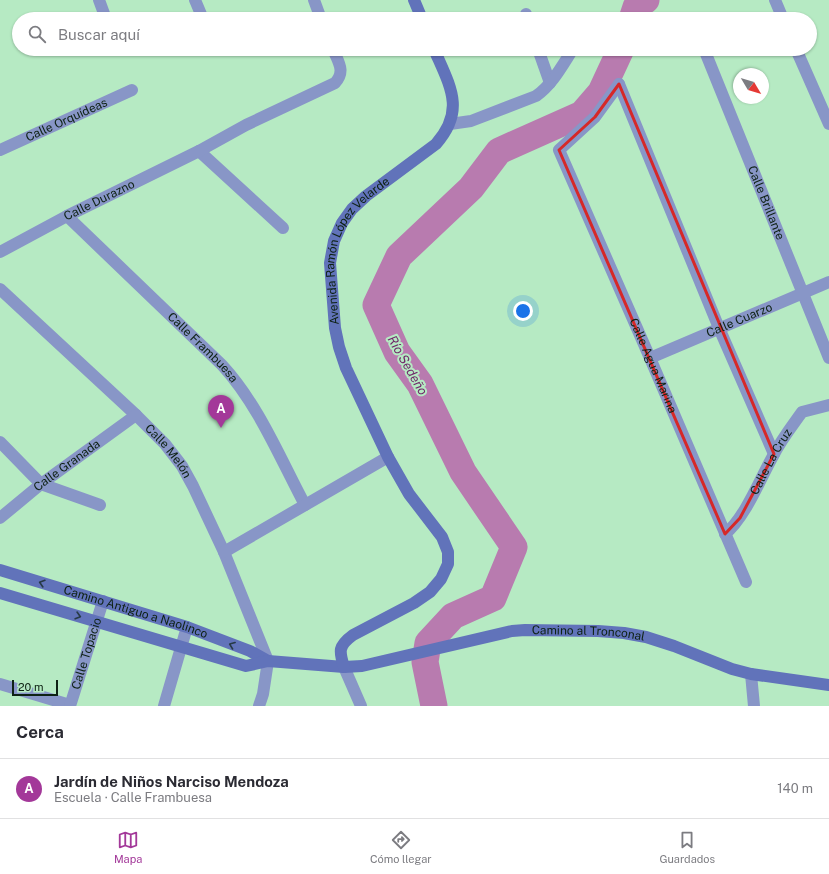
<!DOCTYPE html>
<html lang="es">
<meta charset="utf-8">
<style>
body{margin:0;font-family:"Public Sans",sans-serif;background:#f7f7f7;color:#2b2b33}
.compass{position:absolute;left:733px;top:68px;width:36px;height:36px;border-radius:50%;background:#fff;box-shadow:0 1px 3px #0004;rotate:128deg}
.scale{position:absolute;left:12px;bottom:10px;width:46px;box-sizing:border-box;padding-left:4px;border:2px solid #0e2214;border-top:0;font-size:11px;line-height:14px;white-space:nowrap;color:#0e2214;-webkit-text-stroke:3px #b6eac3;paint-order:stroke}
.you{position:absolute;left:523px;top:311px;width:14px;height:14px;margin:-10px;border:3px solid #fff;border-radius:50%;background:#1a73e8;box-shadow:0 0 0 6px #1a73e833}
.badge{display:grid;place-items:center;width:26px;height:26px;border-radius:50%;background:#a33899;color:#fff;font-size:13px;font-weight:700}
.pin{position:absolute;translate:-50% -33px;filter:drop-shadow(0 1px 2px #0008)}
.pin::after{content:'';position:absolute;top:21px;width:14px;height:12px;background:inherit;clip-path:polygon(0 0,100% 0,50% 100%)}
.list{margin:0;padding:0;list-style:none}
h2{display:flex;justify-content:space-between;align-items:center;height:52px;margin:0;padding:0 16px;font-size:17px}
h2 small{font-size:13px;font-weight:400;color:#7c7c81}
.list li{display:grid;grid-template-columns:26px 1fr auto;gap:12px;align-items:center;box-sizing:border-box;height:60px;padding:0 16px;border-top:1px solid #e1e1e2}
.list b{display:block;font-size:15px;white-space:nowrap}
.list p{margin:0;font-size:13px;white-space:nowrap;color:#7c7c81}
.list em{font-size:13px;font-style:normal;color:#7c7c81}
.icon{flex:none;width:22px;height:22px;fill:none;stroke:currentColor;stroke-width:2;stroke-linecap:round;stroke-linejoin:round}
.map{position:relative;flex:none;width:829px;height:706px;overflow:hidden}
.search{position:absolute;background:#fff;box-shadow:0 1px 3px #0004;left:12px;right:12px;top:12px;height:44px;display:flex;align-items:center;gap:10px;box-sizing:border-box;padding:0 14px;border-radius:22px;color:#7c7c81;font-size:15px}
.sheet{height:112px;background:#fff}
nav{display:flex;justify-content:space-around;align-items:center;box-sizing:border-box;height:56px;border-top:1px solid #e1e1e2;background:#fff;font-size:11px;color:#7c7c81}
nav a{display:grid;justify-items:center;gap:2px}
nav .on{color:#a33899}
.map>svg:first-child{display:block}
</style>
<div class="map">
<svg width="829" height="706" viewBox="0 0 829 706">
<rect width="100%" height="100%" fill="#b6eac3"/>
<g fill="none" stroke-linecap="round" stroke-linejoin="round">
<g stroke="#b87baf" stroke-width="27">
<polyline points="632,19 636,7 646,0"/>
<polyline points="434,706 425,662 428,643 453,616 493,598 514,547 463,472 420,384 397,352 376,305 399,256 471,188 499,151 582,114 601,92 621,49"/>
</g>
<g stroke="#8896c7" stroke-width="12">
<polyline points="99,0 106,19"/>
<polyline points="195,0 203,19"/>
<polyline points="314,0 321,19"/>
<polyline points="775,0 783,19"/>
<polyline points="526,14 528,19"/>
<polyline points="538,49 550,83"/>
<path id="s1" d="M 704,49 L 829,358"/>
<polyline points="796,49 829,124"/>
<path id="s2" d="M 619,84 L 595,117 L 559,150 L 650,358 L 746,582"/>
<polyline points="619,84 719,328 774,454"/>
<path d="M 450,124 L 471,121 L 536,96 C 552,85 562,66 573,49"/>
<path id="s3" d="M 0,150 L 132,90"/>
<polyline points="199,151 283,228"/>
<path id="s4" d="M 67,216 L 222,365 C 258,404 280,458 305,505"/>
<path id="s5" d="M 0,252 L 67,216 L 199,151 L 246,125 L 335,83 C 346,71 338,62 333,49"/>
<path id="s6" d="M 0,289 L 136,415 L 165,444 L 182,466 L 193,486 L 224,552 L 268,661 L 263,694 L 259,706"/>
<path id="s7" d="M 650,358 L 829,282"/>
<polyline points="0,442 41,484 100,505"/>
<path id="s8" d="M 0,518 L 41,484 L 136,415"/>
<path id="s9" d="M 725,534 C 745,518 760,479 773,456 C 781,440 792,426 802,412 L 829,405"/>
<polyline points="224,552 388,457"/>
<polyline points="344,667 361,706"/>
<polyline points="751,674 754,706"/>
<polyline points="0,684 70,705"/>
<path id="s10" d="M 70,706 L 103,601"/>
<polyline points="164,706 187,627"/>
</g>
<g stroke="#6173ba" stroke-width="12">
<polyline points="414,0 422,19"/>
<path id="s11" d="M 0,570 L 187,627 L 250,651 L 268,661"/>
<path id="s12" d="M 0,593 L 246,666 L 268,661 L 344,667 L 362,666 L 512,631 L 525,630 L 598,631 L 624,633 L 646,637 L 674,646 L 732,669 L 751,674 L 829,685"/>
<path id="s13" d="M 344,667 C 339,651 338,646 353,635 L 414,603 L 430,592 L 441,579 L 448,564 L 448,552 L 442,537 L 409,494 L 388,457 L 346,368 L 339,347 L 335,328 L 330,263 L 334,241 L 342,223 L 352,209 L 366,196 L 436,144 C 466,110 450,86 434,49"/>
</g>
</g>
<defs><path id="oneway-chevron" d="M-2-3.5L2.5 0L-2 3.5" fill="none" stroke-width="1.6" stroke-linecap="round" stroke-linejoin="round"/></defs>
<g stroke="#273a46">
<use href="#oneway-chevron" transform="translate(42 583) rotate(-163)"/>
<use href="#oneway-chevron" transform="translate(78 616) rotate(16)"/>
<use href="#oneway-chevron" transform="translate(232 645) rotate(-159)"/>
</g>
<path fill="none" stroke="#d62828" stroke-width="3" stroke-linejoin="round" d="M 619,84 L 774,454 L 740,518 L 725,534 L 559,150 L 595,117 Z"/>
<g text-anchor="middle" stroke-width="4" stroke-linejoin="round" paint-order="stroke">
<g font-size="12" fill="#0e2214" stroke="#b6eac3">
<text dy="4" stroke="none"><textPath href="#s3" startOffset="73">Calle Orquídeas</textPath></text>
<text dy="4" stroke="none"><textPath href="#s5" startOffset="112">Calle Durazno</textPath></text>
<text dy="4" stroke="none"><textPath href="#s1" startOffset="166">Calle Brillante</textPath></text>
<text dy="4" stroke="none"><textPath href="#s13" startOffset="511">Avenida Ramón López Velarde</textPath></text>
<text dy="4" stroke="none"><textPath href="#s7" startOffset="97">Calle Cuarzo</textPath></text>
<text dy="4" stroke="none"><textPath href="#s4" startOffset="189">Calle Frambuesa</textPath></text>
<text dy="4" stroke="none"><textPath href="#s2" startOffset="325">Calle Agua Marina</textPath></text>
<text dy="4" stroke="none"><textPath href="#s6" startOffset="234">Calle Melón</textPath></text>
<text dy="4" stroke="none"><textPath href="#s9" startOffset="86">Calle La Cruz</textPath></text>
<text dy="4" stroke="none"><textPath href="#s8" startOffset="85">Calle Granada</textPath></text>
<text dy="4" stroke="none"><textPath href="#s11" startOffset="142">Camino Antiguo a Naolinco</textPath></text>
<text dy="4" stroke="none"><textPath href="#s12" startOffset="604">Camino al Tronconal</textPath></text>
<text dy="4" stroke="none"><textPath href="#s10" startOffset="55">Calle Topacio</textPath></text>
</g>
<g font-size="13" font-style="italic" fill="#702769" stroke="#b6eac3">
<text transform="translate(408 365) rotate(60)" y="5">Río Sedeño</text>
</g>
</g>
</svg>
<svg class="compass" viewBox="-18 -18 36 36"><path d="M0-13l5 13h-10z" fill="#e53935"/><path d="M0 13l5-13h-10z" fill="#7c7c81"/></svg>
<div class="scale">20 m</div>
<div class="you"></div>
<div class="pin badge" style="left:221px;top:428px">A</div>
<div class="search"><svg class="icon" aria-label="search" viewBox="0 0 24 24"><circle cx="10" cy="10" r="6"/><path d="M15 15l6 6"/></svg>Buscar aquí</div>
</div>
<section class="sheet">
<h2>Cerca<small></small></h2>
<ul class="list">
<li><span class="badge">A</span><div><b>Jardín de Niños Narciso Mendoza</b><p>Escuela · Calle Frambuesa</p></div><em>140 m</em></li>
</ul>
</section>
<nav>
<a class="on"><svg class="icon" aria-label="map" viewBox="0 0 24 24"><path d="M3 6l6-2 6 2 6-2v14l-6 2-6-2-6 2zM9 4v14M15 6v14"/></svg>Mapa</a>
<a><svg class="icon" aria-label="directions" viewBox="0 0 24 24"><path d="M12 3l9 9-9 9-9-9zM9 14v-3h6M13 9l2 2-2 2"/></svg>Cómo llegar</a>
<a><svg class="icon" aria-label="saved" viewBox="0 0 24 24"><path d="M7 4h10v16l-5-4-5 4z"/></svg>Guardados</a>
</nav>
